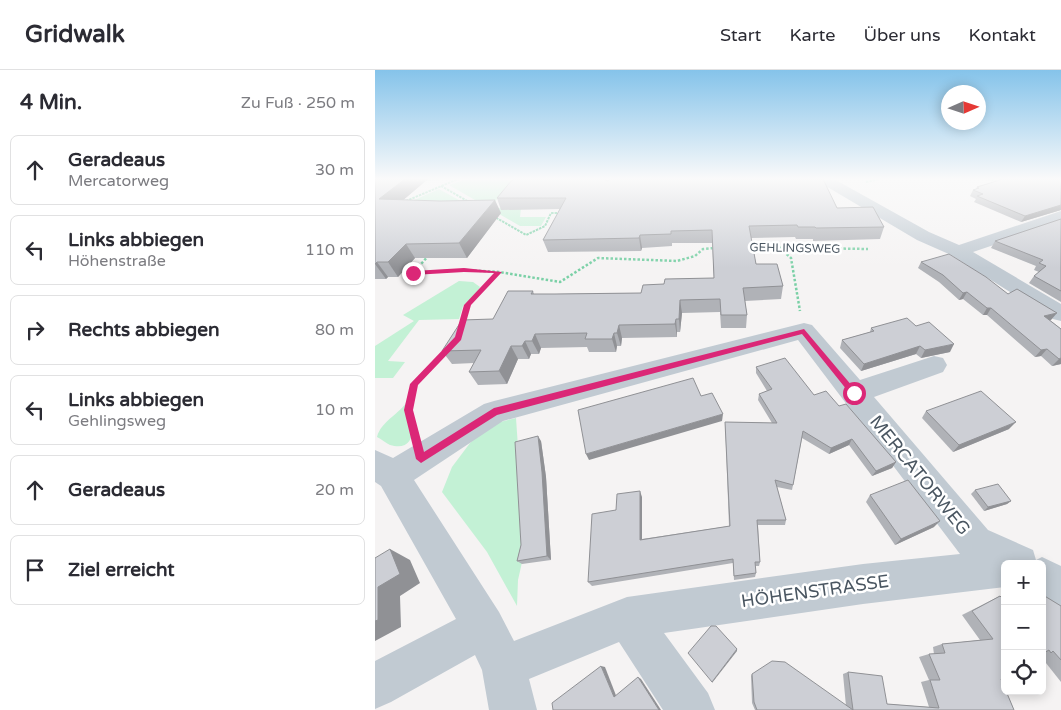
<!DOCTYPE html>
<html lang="de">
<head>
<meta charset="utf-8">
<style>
	body { margin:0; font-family:"Varela Round",sans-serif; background:#f7f7f7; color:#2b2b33 }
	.controls { position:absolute; right:15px; bottom:15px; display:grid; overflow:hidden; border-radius:8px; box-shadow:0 2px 12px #0003 }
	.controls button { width:45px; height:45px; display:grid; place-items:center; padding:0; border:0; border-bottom:1px solid #e1e1e2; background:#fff; color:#2b2b33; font:25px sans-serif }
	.compass { position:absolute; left:566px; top:15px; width:45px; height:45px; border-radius:50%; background:#fff; box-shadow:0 2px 12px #0003; rotate:87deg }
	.stop { position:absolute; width:15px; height:15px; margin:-11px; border:4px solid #db2777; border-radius:50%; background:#fff }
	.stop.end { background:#db2777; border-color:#fff; box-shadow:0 1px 5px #0008 }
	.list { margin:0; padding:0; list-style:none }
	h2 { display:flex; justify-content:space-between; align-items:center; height:65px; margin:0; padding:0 20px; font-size:21px }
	h2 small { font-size:16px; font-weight:400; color:#7c7c81 }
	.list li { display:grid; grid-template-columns:32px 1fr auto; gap:15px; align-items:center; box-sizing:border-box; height:70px; margin:0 10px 10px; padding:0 10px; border:1px solid #e1e1e2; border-radius:8px }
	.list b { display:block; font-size:19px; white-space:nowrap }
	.list p { margin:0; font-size:16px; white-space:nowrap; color:#7c7c81 }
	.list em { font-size:16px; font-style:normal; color:#7c7c81 }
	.icon { flex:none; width:28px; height:28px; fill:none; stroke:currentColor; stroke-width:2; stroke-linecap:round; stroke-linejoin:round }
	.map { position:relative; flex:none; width:686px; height:640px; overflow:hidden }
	header { display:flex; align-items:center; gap:30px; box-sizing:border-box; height:70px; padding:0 25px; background:#fff; border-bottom:1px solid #e1e1e2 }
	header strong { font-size:24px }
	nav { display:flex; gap:28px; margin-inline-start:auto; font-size:18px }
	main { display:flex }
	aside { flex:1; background:#fff }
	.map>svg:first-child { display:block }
</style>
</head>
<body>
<header>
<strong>Gridwalk</strong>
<nav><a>Start</a><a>Karte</a><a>Über uns</a><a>Kontakt</a></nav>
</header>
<main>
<aside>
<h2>4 Min.<small>Zu Fuß · 250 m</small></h2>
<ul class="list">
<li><svg class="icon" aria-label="ahead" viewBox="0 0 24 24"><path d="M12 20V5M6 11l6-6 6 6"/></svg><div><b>Geradeaus</b><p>Mercatorweg</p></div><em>30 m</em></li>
<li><svg class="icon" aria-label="left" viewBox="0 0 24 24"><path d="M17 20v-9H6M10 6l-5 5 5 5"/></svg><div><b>Links abbiegen</b><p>Höhenstraße</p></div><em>110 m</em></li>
<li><svg class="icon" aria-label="right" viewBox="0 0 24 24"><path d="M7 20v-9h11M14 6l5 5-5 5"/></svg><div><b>Rechts abbiegen</b></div><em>80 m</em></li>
<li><svg class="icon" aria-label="left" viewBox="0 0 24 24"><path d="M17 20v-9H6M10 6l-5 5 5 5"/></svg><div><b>Links abbiegen</b><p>Gehlingsweg</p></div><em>10 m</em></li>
<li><svg class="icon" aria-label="ahead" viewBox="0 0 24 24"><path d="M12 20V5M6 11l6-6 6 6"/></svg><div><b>Geradeaus</b></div><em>20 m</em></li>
<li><svg class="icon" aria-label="arrive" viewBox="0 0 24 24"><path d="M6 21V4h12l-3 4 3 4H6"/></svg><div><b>Ziel erreicht</b></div></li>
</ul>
</aside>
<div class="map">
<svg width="686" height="640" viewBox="0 0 686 640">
	<rect width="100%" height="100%" fill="#f5f3f3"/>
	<!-- green -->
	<g fill="#c3f1d5">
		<polygon points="92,109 132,109 136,111 115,138 146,138 145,147 171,147 166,156 145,156 74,115"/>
		<polygon points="64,119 100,139 17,140"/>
		<polygon points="84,211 98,212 105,217 101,224 88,236 84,249 44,250 13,291 30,292 18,308 0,308 0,276 39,251 28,245"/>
		<path d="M33,330C40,345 45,384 15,375C11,373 6,369 2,367C6,351 25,344 33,330Z"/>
		<polygon points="141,348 150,479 143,510 142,536 112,482 67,422 77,397 95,373 117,354"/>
	</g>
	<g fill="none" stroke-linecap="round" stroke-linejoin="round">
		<!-- path-far3 -->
		<g stroke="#7ad0a6" stroke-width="2" stroke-dasharray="2.5 1" stroke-linecap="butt">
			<polyline points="613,109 624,112"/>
			<polyline points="50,110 64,109"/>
			<polyline points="491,112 505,109"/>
			<polyline points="66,116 94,132"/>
			<polyline points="31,131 83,109"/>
			<polyline points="118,146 151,165 170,156 176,143 187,143"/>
		</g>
		<!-- path-far2 -->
		<g stroke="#7ad0a6" stroke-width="2.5" stroke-dasharray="2.5 2" stroke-linecap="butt">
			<polyline points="374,177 493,179"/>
			<polyline points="405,178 416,188 425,241"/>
			<polyline points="54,185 38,203 89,200 124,202 185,212 223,188 302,191 320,186 328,179 340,178"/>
			<polyline points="88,251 93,235 124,202"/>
		</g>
		<!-- path-far1 -->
		<g stroke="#7ad0a6" stroke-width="3" stroke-dasharray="4 2.5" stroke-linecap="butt">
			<polyline points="87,253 88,250"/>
			<path d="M37,351C30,317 49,303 71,281"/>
		</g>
		<!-- path -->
		<polyline stroke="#7ad0a6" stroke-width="4" stroke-dasharray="4.5 3" stroke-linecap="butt" points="37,350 39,361"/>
		<!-- minor -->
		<g fill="#c1cad2" fill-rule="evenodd">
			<polygon points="442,109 459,109 554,162 584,175 686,141 686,152 598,182 686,234 686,251 678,249 576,185 542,170 444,112"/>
			<path d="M429,253L437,255L485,310L559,286L568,288L572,295L568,302L499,327L613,460L658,480L661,490L667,487L686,496V538L667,529V494H630V517L488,534L289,563L333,623L340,640H288L244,572L154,609L162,640H114L107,600L100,585L16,632L0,639V591L81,549L6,416L0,412V380L18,388L109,334L119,331ZM423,270L585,484L488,494L252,527L139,571L124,542L39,410L128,351Z"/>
		</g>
	</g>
	<!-- wall -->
	<g fill="#b0b2b7">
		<polygon points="0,109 53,109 28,130 126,143 92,188 40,188 23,207 13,207 11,209 0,209"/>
		<polygon points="623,109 686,109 686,140 646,152 599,132 601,129 595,126 598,120 600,120 602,117 625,110"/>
		<polygon points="233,111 462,138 509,157 505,169 438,171 438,169 421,169 420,167 376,168 381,194 408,216 406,229 370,231 372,245 371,258 346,258 345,242 307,243 305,262 302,262 302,267 247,268 246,276 242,276 241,282 214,282 212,277 166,278 164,284 156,284 154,289 143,289 132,314 103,315 94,302 99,293 77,294 67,281 118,249 158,221 159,224 180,224 266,223 289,214 339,208 337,173 297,173 297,176 267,178 266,181 173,182 168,170 185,139 126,140 122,128"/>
		<polygon points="686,149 686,232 654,213 659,206 664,202 659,200 661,196 616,178 620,171"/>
		<polygon points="546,192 633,224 676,250 675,250 686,259 686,294 677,296 666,286 660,287 612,245 608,245 588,229 584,230 564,212 543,198"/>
		<polygon points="541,256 575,282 546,288 541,284 486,301 465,278 467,270 495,262 496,258"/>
		<polygon points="381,297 439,325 464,336 521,392 517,398 497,406 474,375 454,384 427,368 418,415 417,420 402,417 411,450 410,455 383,455 385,492 384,496 380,496 381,503 380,507 359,510 358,493 217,516 213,512 241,440 267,427 267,469 354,456 350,352 397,353 383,330 384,324 392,321 381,303"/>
		<polygon points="551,341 634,359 578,382 547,348"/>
		<polygon points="166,371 171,407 176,490 147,494 142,491 146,475"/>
		<polygon points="600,420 636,431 632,434 609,441 596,424"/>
		<polygon points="495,425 559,457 520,475 491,432"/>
		<polygon points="667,525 686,536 686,612 667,588"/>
		<polygon points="625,526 626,609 639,640 380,640 377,633 376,606 377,604 471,636 468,604 473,602 512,634 554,637 546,612 554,610 544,587 554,584 559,584 558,577 567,574 605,570 587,545"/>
	</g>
	<!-- shaded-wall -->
	<g fill="#909195">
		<polygon points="30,109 53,109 13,143 4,129"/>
		<polygon points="120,130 126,143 92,188 84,173"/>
		<polygon points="686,135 686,140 646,152 650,146"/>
		<polygon points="265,165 267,178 266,181 264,168"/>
		<polygon points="31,174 40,188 23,207 13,192"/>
		<polygon points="2,192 13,207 11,209 0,194"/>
		<polygon points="592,222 588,229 584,230 588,223"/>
		<polygon points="305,230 307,243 305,262 304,249"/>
		<polygon points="612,238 616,238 612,245 608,245"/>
		<polygon points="682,243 676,250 664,253 669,246"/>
		<polygon points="301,249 302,262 302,267 300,254"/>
		<polygon points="244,255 247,268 246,276 242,263"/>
		<polygon points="239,263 242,276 241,282 237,269"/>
		<polygon points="160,264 166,278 164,284 157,271"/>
		<polygon points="150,271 156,284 154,289 147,276"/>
		<polygon points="579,274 575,282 546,288 550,280"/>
		<polygon points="136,276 143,289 132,314 124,301"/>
		<polygon points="545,276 541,284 486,301 489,294"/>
		<polygon points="672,279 666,286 660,287 666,280"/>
		<polygon points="686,288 686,294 677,296 684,289"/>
		<polygon points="348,344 347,351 214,390 211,384"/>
		<polygon points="641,352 634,359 578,382 584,375"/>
		<polygon points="163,366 166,371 171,407 176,490 172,486"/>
		<polygon points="477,369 474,375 454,384 456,378"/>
		<polygon points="521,392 517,398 497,406 501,401"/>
		<polygon points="265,421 267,427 267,474 265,470"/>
		<polygon points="636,431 632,434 609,441 613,437"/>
		<polygon points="565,451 559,457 520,475 526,469"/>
		<polygon points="15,479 35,490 45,513 25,526 26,557 0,571 0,551 3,517"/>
		<polygon points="362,579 362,581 337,613 337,612"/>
		<polygon points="226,596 230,597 242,628 239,627"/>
		<polygon points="263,607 266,609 286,640 284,640"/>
	</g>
	<!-- building -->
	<g fill="#cdcfd5" stroke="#909195">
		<polygon points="0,109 30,109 4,129 65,131 120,130 84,173 31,174 13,192 2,192 0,194"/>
		<polygon points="140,109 229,109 233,111 234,109 448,109 462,138 498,137 509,157 441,158 440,157 423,157 422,155 374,156 381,194 402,194 408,216 368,218 372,245 346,245 345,229 305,230 304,249 301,249 300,254 244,255 242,263 239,263 237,269 210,269 212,263 160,264 157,271 150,271 147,276 136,276 124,301 94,302 106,280 67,281 87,250 118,249 133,221 158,221 156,224 180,224 266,223 268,215 289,214 290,209 339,208 337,160 296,161 296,164 265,165 264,168 168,170 191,128 122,128 137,110"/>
		<polygon points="628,109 686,109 686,135 650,146 602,126 608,124 598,120 604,118 602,117"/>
		<polygon points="686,149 686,221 659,206 671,196 664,193 668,190 620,171"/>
		<polygon points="574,184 611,207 633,224 642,219 682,243 669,246 686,259 686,288 684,289 672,279 666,280 616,238 612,238 592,222 588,223 568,205 546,192"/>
		<polygon points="532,248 541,256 554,252 579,274 550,280 545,276 489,294 467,270 499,261 496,258"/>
		<polygon points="410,288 439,325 451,321 464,336 471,334 521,392 501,401 477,369 456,378 428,361 418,415 400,410 411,450 382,450 385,492 380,492 381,503 359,506 358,489 213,512 217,444 241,440 242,424 265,421 265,470 355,456 350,352 402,353 384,324 397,319 381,297"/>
		<polygon points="318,308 326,326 337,323 348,344 211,384 203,340"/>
		<polygon points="606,321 641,352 584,375 551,341"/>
		<polygon points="163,366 167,402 172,486 142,491 146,475 140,372"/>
		<polygon points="533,410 565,451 526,469 495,425"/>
		<polygon points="623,414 636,431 613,437 600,420"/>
		<polygon points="15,479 25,504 3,517 3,550 0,551 0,488"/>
		<polygon points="667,525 668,525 686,536 686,590 678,581 676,583 674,580 667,584"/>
		<polygon points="625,526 628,529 630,529 630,607 626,609 630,618 630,621 631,621 639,640 478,640 473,602 507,606 512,634 564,638 555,610 565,610 554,584 570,583 567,574 618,569 597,541"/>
		<polygon points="336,556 341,556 362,579 337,612 313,583"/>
		<polygon points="397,591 410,592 478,640 382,640 379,632 377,604"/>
		<polygon points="226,596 239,627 263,607 284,640 178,640 177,633"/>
	</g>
	<!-- sky -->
	<linearGradient id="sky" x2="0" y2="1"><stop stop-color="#85c3ea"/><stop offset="0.55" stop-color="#fafafa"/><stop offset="1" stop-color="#fafafa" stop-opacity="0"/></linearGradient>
	<rect width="686" height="198" fill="url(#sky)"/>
	<!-- route -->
	<polygon fill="#db2777" points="89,198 127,202 96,235 86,270 43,315 38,340 49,382 119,338 429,259 483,323 479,326 476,325 427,264 122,345 46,393 41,389 29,340 35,314 80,267 89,235 119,203 89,202 38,205 36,203 38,201"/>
	<g text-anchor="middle" stroke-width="5" stroke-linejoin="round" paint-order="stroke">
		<!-- far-street labels -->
		<g font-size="12" fill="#4a5661" stroke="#fff">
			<text transform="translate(420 178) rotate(1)" y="4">GEHLINGSWEG</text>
		</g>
		<!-- near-street labels -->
		<g font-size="18" fill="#4a5661" stroke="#fff">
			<text transform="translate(545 405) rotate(51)" y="6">MERCATORWEG</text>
			<text transform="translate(440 521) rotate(-8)" y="6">HÖHENSTRASSE</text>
		</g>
	</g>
</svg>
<div class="controls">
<button>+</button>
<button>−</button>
<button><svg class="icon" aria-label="locate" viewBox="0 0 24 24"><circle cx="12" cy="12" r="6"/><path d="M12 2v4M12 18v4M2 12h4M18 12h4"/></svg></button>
</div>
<svg class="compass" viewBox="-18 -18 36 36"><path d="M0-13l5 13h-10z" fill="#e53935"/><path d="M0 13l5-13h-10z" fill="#7c7c81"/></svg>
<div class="stop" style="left:479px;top:323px"></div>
<div class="stop end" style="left:38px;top:203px"></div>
</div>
</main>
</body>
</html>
